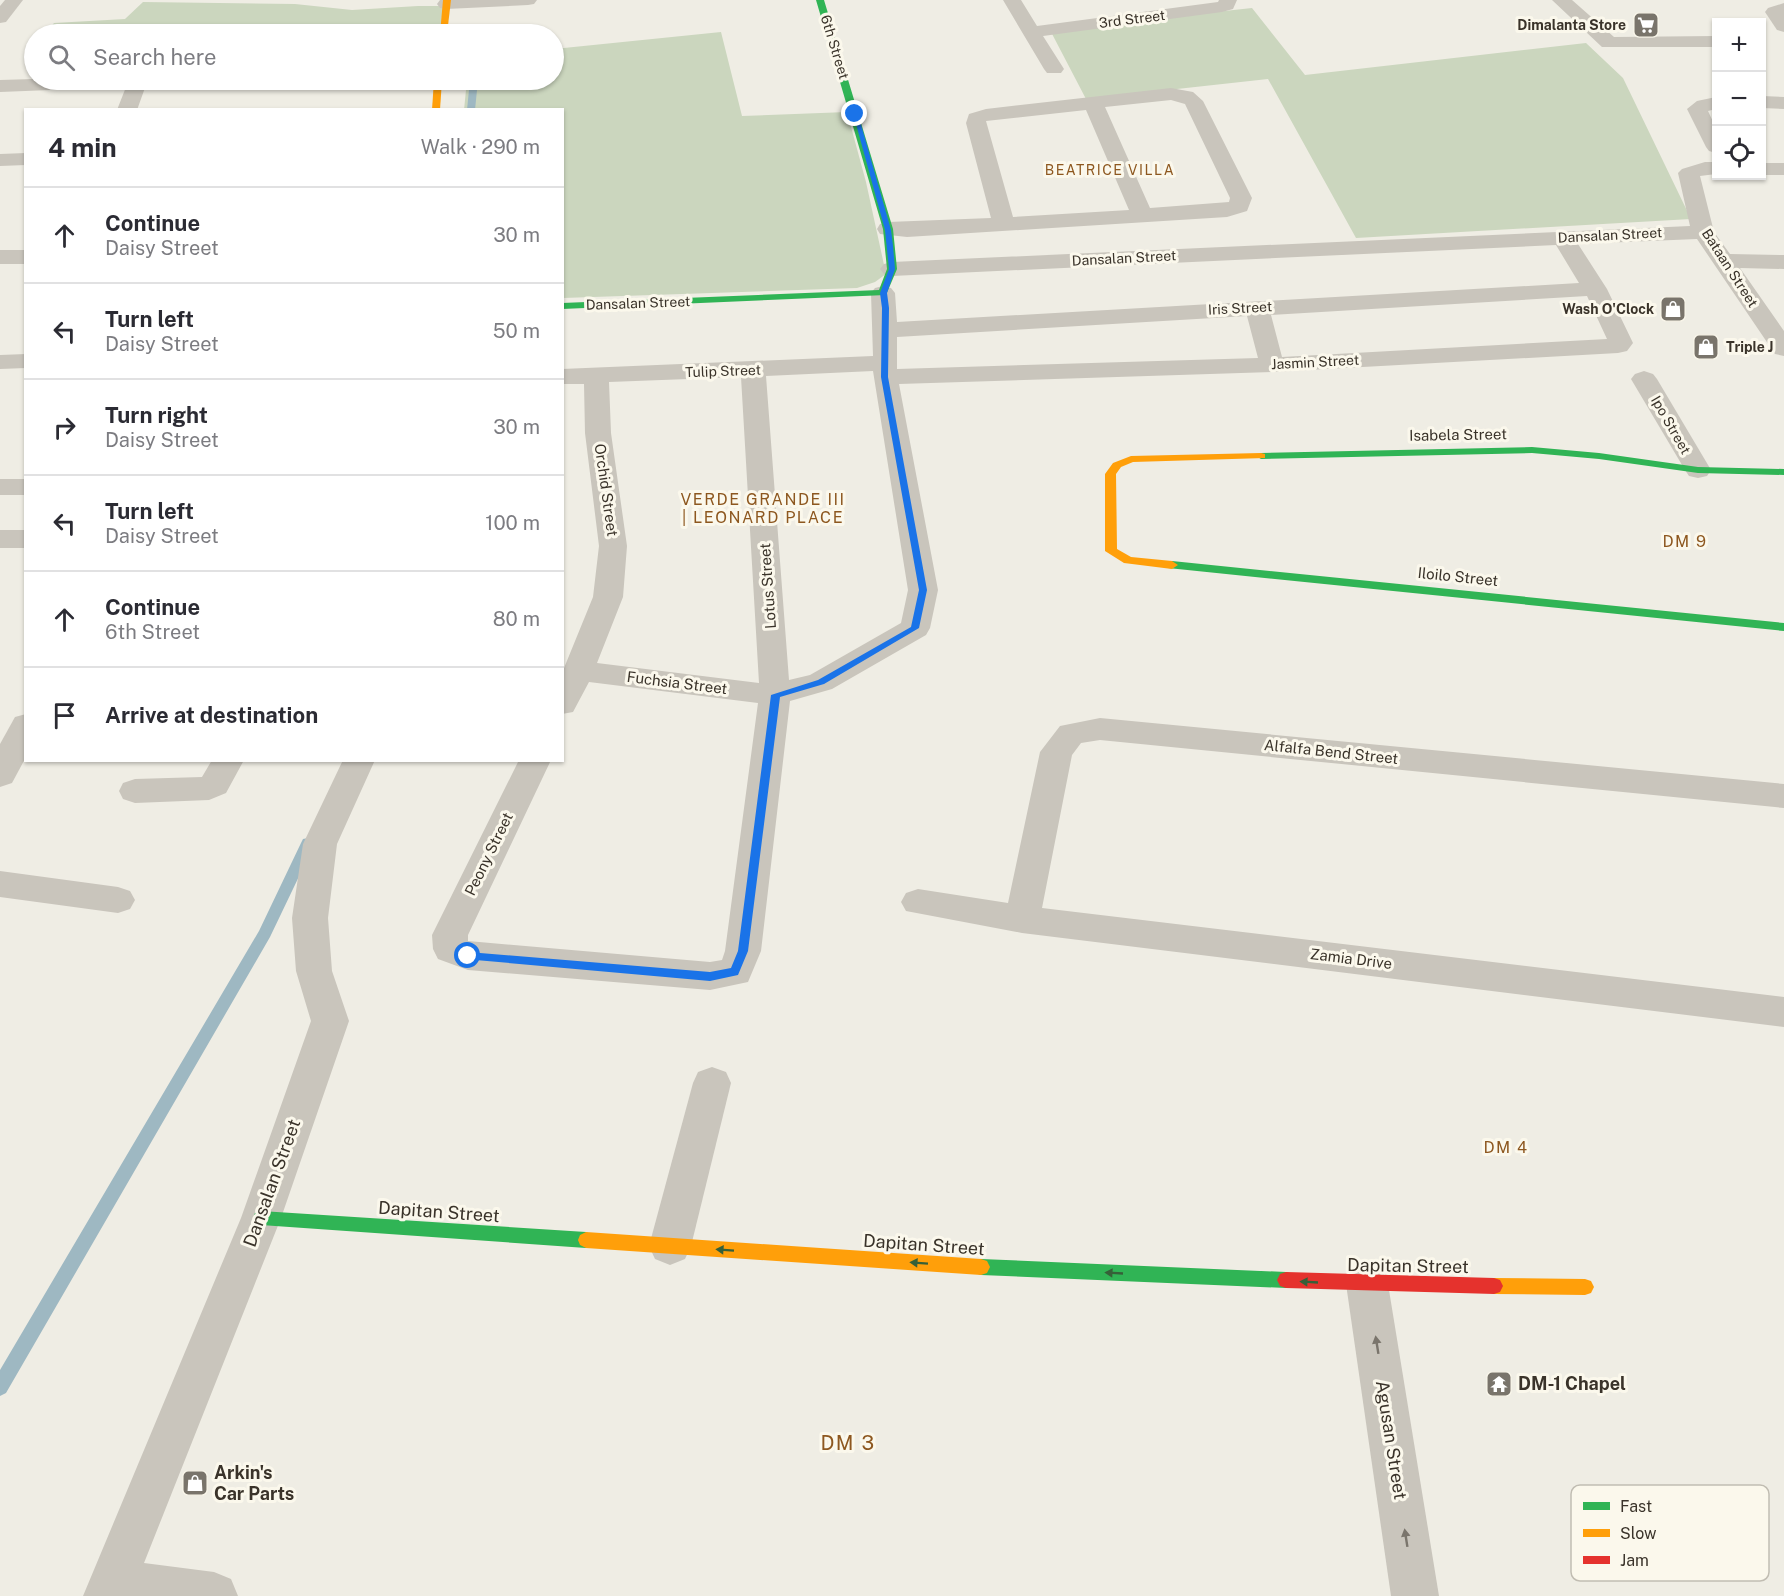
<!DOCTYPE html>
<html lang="en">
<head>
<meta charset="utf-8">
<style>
	body { margin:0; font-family:"Public Sans",sans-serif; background:#f7f7f7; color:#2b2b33 }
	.controls { position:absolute; right:18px; top:18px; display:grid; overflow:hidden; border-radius:0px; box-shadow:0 2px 4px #0004 }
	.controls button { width:54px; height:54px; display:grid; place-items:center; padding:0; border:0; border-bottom:2px solid #e1e1e2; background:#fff; color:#2b2b33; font:30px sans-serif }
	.stop { position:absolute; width:18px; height:18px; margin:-14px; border:4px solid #1a73e8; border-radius:50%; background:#fff }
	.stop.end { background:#1a73e8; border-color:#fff; box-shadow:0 2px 6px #0008 }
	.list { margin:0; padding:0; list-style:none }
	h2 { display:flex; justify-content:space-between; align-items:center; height:78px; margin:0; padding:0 24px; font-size:26px }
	h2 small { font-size:20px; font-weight:400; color:#7c7c81 }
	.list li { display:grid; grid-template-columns:39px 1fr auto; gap:18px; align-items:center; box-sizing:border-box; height:96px; padding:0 24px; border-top:2px solid #e1e1e2 }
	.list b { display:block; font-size:22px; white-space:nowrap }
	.list p { margin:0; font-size:20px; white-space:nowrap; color:#7c7c81 }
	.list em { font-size:20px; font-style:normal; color:#7c7c81 }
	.icon { flex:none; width:33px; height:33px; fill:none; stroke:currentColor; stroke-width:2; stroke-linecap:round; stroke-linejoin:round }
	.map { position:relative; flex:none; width:1784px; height:1596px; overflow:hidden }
	.search { position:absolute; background:#fff; box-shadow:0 2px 4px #0004; left:24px; top:24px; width:540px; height:66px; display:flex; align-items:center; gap:15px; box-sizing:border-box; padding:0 21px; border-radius:33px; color:#7c7c81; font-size:22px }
	.panel { position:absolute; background:#fff; box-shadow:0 2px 4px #0004; left:24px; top:108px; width:540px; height:654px; border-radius:0px }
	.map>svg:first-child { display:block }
</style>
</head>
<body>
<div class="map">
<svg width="1784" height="1596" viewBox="0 0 1784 1596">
	<rect width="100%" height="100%" fill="#efede4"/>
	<!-- green -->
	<g fill="#cbd6be">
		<polygon points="143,2 295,4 352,10 418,6 449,6 444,34 45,34 54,23 125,19"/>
		<polygon points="1252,8 1305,75 1586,43 1623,78 1691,219 1356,238 1268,79 1086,99 1050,30"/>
		<polygon points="721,32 742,116 847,112 866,182 886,274 875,282 857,288 563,298 562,110 464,110 467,80 554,80 554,49"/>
	</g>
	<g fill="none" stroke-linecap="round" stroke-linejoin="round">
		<!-- stream -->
		<g fill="#9eb8c2" fill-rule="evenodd">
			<polygon points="470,80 478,80 475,110 467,110"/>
			<polygon points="308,838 313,839 315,843 270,937 6,1393 0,1396 0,1370 259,931 301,843 303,839"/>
		</g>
		<!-- street -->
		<g fill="#c9c5bc" fill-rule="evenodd">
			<polygon points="5,0 23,0 6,22 0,23 0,6"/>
			<polygon points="440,0 537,0 534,4 528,5 446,9 440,8 437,4"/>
			<polygon points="1003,0 1021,0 1037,26 1218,2 1219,0 1237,0 1233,9 1222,12 1043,36 1064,69 1061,73 1047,73 1044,69"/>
			<polygon points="1552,0 1572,0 1614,37 1716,36 1716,47 1602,47"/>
			<polygon points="1784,3 1784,32 1777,30 1765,12 1768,8"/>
			<polygon points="34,79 34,80 154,80 151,84 146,85 137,110 117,110 126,87 0,92 0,80"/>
			<path d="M1171,88L1193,92L1203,101L1252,198L1247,211L1227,217L907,237L880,234L877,229L880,224L888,222L991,218L966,123L969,114L986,109ZM1171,100L1185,104L1230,198L1229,202L1150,208L1105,107ZM1086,110L1129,210L1013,217L986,121Z"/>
			<polygon points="1762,96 1784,97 1784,109 1762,108"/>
			<polygon points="1716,97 1716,109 1708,111 1716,128 1716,153 1709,151 1706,147 1687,109 1697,101"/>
			<polygon points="26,153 26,165 0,166 0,154"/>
			<path d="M1705,162H1716V174L1700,176L1714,232L1730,254L1784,255V269L1740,268L1784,331V356L1775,354L1697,239L1578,244L1607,289L1633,343L1627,351L1618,353L1272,372L899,384L938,590L930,628L926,635L832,689L790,701L761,951L748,982L710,990L468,970L438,959L433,949L432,935L519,760H551L468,935V941L710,962L722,960L725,951L758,703L589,682L573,712L562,714V673L593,597L599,546L585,433L584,384H562V369L873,356L871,293L875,288L883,286L891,288L895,293L897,322L1579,283L1556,245L892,276L884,274L880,269L884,264L892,262L1690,226L1678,173L1682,169ZM1587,296L1607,339L1282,357L1271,315ZM1247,316L1258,358L897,369V337ZM873,371L908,590L901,623L810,675L789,680L766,376ZM741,377L759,683L597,663L623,597L627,546L611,433L609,382Z"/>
			<rect x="1762" y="163" width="22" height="12"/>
			<rect x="0" y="250" width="26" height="14"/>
			<polygon points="26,354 26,368 0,369 0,355"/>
			<polygon points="1644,371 1653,374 1657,379 1711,470 1707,476 1698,478 1689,476 1685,470 1631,379 1635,374"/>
			<rect x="0" y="479" width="26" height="16"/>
			<rect x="0" y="530" width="26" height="18"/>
			<polygon points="26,714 26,757 12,783 0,787 0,744 15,717"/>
			<polygon points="1100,718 1784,784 1784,808 1100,740 1081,743 1072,755 1042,908 1784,997 1784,1027 1022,933 906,911 901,902 906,893 918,889 1008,903 1040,752 1060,726"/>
			<polygon points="212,760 244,760 226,793 209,800 135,803 123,799 119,791 123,783 135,779 202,777"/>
			<polygon points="343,760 375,760 337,844 328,918 332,971 349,1021 281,1218 144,1563 214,1572 231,1579 238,1596 83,1596 241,1218 311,1021 296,971 292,918 303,844"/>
			<polygon points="0,871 118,887 130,891 135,900 130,909 118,913 0,897"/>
			<polygon points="712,1067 726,1072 731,1083 691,1246 685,1259 670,1265 655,1259 649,1246 693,1083 698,1072"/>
			<polygon points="1367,1265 1382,1270 1388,1284 1439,1596 1391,1596 1346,1284 1352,1270"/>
		</g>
		<!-- fast -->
		<g fill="#30b455" fill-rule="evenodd">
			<polygon points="816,0 824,0 893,229 897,269 886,295 562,309 562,303 879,290 887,269 883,229"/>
			<polygon points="1532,447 1599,453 1698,467 1784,469 1784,475 1698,473 1599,459 1532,453 1261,459 1256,456 1261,453"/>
			<polygon points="1172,561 1784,623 1784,631 1168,568 1166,565 1168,562"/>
			<polygon points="261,1211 586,1232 592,1235 594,1240 592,1245 586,1248 261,1225 255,1223 253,1218 255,1213"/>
			<polygon points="981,1259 1286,1272 1292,1274 1295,1280 1292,1286 1286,1288 981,1275 975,1273 972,1267 975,1261"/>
		</g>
		<!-- slow -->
		<g fill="#ff9f0a" fill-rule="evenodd">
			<polygon points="443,0 451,0 447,34 440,34"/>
			<polygon points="434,80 442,80 440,110 432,110"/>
			<polygon points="1261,453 1265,454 1265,458 1133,462 1121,467 1116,474 1117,549 1131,557 1172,561 1178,565 1172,569 1124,563 1105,551 1105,474 1113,463 1131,456"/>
			<polygon points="586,1232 981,1259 987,1261 990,1267 987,1273 981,1275 586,1248 580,1245 578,1240 580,1235"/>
			<polygon points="1494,1278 1585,1279 1591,1281 1594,1287 1591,1293 1585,1295 1494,1294 1488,1292 1485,1286 1488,1280"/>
		</g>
		<!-- jam -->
		<polygon fill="#e5322d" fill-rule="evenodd" points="1286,1272 1494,1278 1500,1280 1503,1286 1500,1292 1494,1294 1286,1288 1280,1286 1277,1280 1280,1274"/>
	</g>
	<!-- one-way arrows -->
	<defs><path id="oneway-solid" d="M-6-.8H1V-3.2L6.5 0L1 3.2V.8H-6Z" transform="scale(1.5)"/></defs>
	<g fill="#366039">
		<use href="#oneway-solid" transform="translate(725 1250) rotate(-176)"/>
		<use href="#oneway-solid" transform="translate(919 1263) rotate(-176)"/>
		<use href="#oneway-solid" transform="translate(1114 1273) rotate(-177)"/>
		<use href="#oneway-solid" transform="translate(1309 1282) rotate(-177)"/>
	</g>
	<g fill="#7a756c">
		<use href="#oneway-solid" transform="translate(1377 1345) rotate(-99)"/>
		<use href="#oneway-solid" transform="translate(1406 1538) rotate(-99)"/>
	</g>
	<!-- route -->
	<polygon fill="#1a73e8" points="853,113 858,114 891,230 893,246 895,269 887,293 889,308 888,377 927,590 919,628 824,684 780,697 748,951 738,975 710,981 464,959 464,953 468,952 710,972 731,968 738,951 771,695 818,680 911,627 919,590 881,377 882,308 880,293 889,269 885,230"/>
	<!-- icons -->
	<defs>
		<g id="supermarket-square" transform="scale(1.35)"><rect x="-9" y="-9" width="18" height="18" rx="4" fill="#79746b" stroke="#fbf8ec"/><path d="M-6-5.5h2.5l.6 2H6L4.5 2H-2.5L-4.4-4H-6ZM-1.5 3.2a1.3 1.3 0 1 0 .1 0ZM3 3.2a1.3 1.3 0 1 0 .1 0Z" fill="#fff"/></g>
		<g id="shop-square" transform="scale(1.35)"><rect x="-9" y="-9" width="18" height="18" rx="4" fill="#79746b" stroke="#fbf8ec"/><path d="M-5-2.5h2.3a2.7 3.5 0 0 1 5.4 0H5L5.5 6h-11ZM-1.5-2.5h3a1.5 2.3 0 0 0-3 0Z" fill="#fff"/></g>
		<g id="temple-square" transform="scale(1.35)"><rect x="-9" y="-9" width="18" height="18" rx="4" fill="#79746b" stroke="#fbf8ec"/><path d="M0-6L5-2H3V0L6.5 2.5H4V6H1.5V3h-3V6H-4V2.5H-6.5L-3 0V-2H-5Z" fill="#fff"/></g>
	</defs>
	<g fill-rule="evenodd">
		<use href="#supermarket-square" x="1646" y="25"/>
		<use href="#shop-square" x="1673" y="309"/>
		<use href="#shop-square" x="1706" y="347"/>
		<use href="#temple-square" x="1499" y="1384"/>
		<use href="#shop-square" x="195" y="1483"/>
	</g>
	<g text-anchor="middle" stroke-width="6" stroke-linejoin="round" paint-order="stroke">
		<!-- far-street labels -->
		<g font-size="14" fill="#3a332a" stroke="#fbf8ec">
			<text transform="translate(1132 19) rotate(-7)" y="5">3rd Street</text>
			<text transform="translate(835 47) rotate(73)" y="5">6th Street</text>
			<text transform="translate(1610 235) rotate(-3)" y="5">Dansalan Street</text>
			<text transform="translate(1124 258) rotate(-3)" y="5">Dansalan Street</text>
			<text transform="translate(1730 268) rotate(57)" y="5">Bataan Street</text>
			<text transform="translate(638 303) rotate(-2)" y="5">Dansalan Street</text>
			<text transform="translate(1240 308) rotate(-3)" y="5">Iris Street</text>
			<text transform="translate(1315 362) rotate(-3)" y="5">Jasmin Street</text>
			<text transform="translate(723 371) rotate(-2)" y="5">Tulip Street</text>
			<text transform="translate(1671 425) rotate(60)" y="5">Ipo Street</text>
		</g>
		<!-- far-poi labels -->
		<g font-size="14" font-weight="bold" fill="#3a332a" stroke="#fbf8ec" text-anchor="end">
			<text x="1626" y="30">Dimalanta Store</text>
			<text x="1654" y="314">Wash O'Clock</text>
			<text x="1726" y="352" text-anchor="start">Triple J</text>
		</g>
		<!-- far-neighbourhood labels -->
		<g font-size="14" letter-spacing="1.5" fill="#8d571f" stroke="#fbf8ec">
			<text x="1110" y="175">BEATRICE VILLA</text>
		</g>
		<!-- street labels -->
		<g font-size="15" fill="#3a332a" stroke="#fbf8ec">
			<text transform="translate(1458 435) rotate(-1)" y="5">Isabela Street</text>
			<text transform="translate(606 490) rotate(82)" y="5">Orchid Street</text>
			<text transform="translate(1458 577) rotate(6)" y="5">Iloilo Street</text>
			<text transform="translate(768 586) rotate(-94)" y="5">Lotus Street</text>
			<text transform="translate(677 683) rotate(7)" y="5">Fuchsia Street</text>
			<text transform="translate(1331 752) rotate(6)" y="5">Alfalfa Bend Street</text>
			<text transform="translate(489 854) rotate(-64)" y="5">Peony Street</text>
			<text transform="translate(1351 959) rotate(7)" y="5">Zamia Drive</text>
		</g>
		<!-- neighbourhood labels -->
		<g font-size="16" letter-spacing="1.5" fill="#8d571f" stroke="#fbf8ec">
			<text x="763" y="505">VERDE GRANDE III<tspan x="763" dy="18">| LEONARD PLACE</tspan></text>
			<text x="1685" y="547">DM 9</text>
			<text x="1506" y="1153">DM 4</text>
		</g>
		<!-- near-street labels -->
		<g font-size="18" fill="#3a332a" stroke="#fbf8ec">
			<text transform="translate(272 1183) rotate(-70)" y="6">Dansalan Street</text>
			<text transform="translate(439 1212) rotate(4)" y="6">Dapitan Street</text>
			<text transform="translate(924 1245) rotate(4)" y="6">Dapitan Street</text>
			<text transform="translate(1408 1266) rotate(1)" y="6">Dapitan Street</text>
			<text transform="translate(1391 1440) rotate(81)" y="6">Agusan Street</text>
		</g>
		<!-- near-poi labels -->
		<g font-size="18" font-weight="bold" fill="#3a332a" stroke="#fbf8ec" text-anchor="start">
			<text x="1518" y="1390">DM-1 Chapel</text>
			<text x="214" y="1479">Arkin's<tspan x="214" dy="21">Car Parts</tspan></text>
		</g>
		<!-- near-neighbourhood labels -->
		<g font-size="20" letter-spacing="1.5" fill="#8d571f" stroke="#fbf8ec">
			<text x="848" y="1450">DM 3</text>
		</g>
	</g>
	<!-- legend -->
	<rect x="1571" y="1485" width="198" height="96" rx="9" fill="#fbf8ec" stroke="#c1bdb2" stroke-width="1.5"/>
	<rect x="1583" y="1502" width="27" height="8" fill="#30b455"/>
	<rect x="1583" y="1529" width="27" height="8" fill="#ff9f0a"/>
	<rect x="1583" y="1556" width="27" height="8" fill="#e5322d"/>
	<g font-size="16" fill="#3a332a">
		<text x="1620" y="1512">Fast</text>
		<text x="1620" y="1539">Slow</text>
		<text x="1620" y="1566">Jam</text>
	</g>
</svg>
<div class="controls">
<button>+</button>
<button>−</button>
<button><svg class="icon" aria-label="locate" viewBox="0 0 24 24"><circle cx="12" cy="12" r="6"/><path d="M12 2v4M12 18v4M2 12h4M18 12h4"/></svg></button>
</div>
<div class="stop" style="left:468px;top:956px"></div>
<div class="stop end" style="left:855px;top:114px"></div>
<div class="search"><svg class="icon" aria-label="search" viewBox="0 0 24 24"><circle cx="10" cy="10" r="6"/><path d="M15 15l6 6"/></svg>Search here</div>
<section class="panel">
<h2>4 min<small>Walk · 290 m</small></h2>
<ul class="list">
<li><svg class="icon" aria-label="ahead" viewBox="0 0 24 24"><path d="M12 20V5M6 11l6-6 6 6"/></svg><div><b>Continue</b><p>Daisy Street</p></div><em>30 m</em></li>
<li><svg class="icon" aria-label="left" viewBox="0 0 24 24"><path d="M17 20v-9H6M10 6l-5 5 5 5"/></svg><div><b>Turn left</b><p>Daisy Street</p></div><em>50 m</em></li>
<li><svg class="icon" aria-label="right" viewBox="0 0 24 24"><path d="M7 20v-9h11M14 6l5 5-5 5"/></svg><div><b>Turn right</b><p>Daisy Street</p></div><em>30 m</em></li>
<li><svg class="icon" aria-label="left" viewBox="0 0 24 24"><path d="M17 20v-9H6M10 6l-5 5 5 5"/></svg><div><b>Turn left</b><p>Daisy Street</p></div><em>100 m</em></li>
<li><svg class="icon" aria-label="ahead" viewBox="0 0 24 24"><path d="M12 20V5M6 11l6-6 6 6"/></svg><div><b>Continue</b><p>6th Street</p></div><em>80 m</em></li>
<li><svg class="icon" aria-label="arrive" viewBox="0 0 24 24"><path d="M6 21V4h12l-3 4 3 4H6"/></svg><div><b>Arrive at destination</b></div></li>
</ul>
</section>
</div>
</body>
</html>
